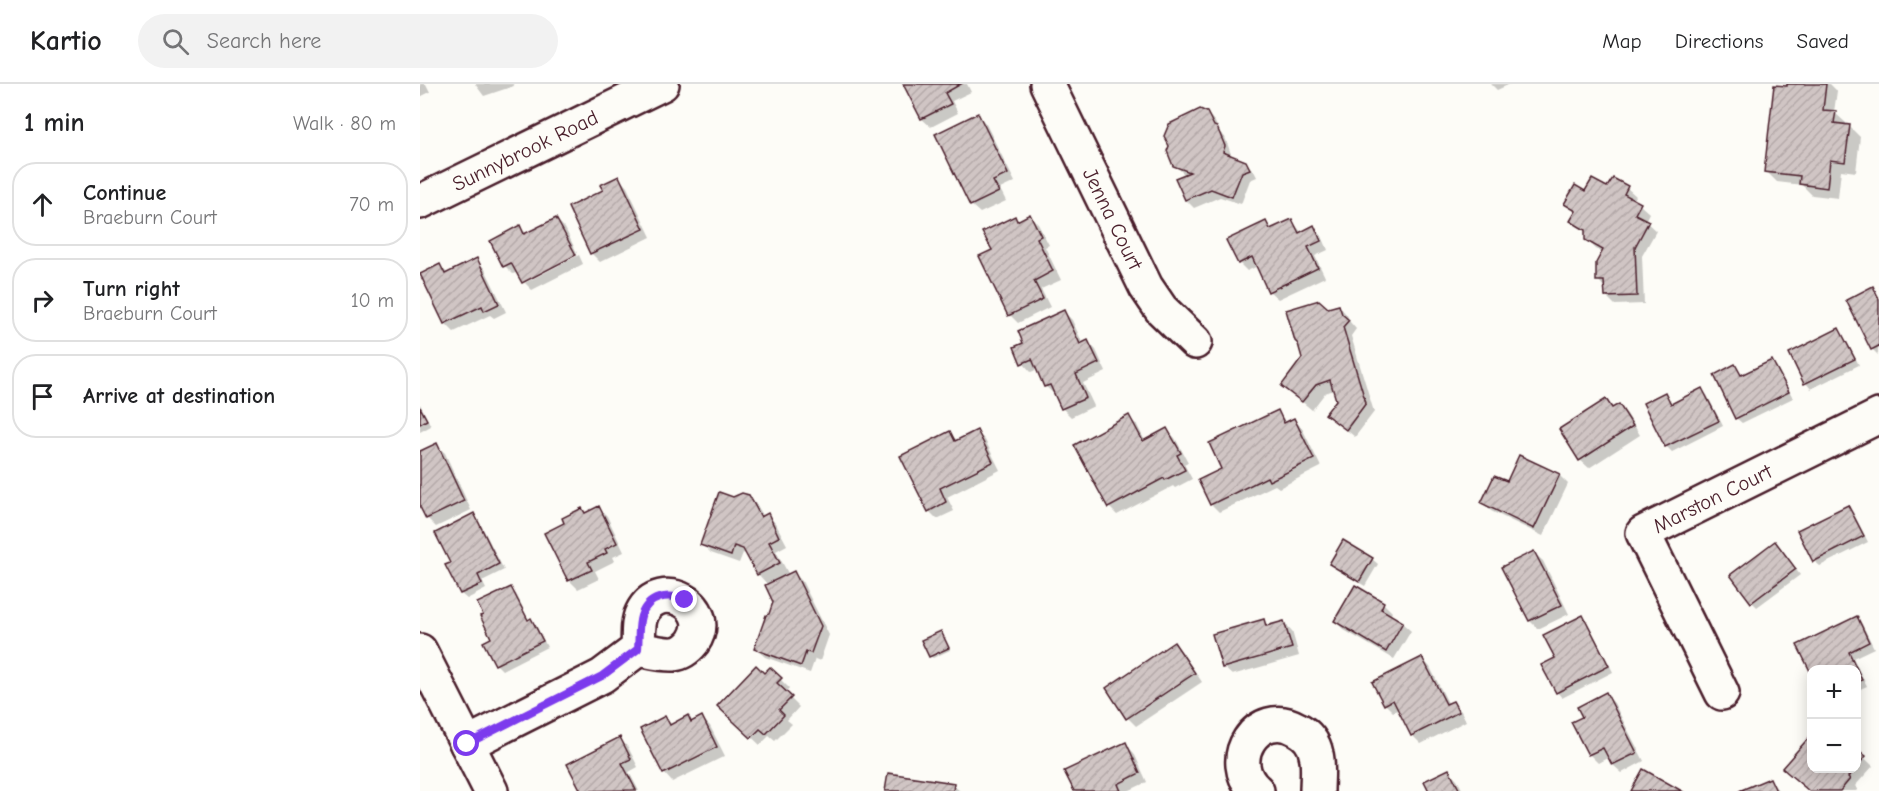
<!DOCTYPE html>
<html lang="en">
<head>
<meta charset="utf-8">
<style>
	body { margin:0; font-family:"Comic Neue",sans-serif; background:#f2f2f2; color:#202124 }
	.controls { position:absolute; right:18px; bottom:18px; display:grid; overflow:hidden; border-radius:12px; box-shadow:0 3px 15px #0003 }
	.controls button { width:54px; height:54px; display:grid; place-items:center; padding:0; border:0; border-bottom:2px solid #e0e0e0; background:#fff; color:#202124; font:30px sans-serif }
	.stop { position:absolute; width:18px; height:18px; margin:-14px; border:4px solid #7c3aed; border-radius:50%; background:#fff }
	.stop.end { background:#7c3aed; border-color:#fff; box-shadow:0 2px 6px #0008 }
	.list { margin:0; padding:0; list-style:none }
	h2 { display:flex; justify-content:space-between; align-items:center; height:78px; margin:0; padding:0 24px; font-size:26px }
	h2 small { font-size:20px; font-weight:400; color:#757577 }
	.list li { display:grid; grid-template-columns:39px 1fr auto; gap:18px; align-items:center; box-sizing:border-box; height:84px; margin:0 12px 12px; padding:0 12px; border:2px solid #e0e0e0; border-radius:24px }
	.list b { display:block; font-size:22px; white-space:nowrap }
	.list p { margin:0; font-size:20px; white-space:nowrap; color:#757577 }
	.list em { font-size:20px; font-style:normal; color:#757577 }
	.icon { flex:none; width:33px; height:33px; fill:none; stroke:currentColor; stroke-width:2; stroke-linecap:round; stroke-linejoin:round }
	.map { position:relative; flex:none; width:1459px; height:707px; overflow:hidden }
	header { display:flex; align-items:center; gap:36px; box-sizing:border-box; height:84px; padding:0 30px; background:#fff; border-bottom:2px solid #e0e0e0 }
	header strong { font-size:28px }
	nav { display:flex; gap:33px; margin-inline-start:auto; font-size:21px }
	.search { width:420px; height:54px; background:#f2f2f2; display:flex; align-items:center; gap:15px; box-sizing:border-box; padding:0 21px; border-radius:33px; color:#757577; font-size:22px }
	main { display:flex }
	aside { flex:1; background:#fff }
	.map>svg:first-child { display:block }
</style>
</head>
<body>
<header>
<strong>Kartio</strong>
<div class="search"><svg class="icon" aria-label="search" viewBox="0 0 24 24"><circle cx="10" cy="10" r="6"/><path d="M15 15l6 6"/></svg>Search here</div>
<nav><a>Map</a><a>Directions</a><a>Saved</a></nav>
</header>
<main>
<aside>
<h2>1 min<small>Walk · 80 m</small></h2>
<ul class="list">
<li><svg class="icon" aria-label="ahead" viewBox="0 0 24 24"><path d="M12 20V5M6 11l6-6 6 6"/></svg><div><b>Continue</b><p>Braeburn Court</p></div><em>70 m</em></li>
<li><svg class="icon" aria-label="right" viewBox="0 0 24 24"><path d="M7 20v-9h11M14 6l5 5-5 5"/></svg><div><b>Turn right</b><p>Braeburn Court</p></div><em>10 m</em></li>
<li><svg class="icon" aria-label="arrive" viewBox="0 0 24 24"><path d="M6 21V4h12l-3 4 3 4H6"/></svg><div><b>Arrive at destination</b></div></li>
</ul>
</aside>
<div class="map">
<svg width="1459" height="707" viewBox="0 0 1459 707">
	<defs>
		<pattern id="building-hatch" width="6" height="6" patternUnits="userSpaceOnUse" patternTransform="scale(1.5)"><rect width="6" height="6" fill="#d0c5c4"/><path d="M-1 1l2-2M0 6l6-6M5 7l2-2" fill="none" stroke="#b4a9a9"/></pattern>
	</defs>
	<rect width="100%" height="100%" fill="#fdfcf7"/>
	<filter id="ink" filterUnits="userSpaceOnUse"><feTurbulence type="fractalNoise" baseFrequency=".0167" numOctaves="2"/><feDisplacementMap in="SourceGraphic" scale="12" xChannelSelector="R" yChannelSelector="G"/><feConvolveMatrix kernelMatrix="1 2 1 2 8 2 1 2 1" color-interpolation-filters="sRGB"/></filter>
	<g filter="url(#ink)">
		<!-- shadow -->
		<g fill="#0003">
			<polygon points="0,0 6,0 10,8 0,13"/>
			<polygon points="55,0 93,0 94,2 64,12"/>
			<polygon points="485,0 547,0 551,8 532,17 538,29 511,43 502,35"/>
			<polygon points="1071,0 1090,0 1077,6"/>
			<polygon points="1369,0 1410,0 1417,7 1414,28 1426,39 1426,42 1429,42 1440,53 1436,88 1421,86 1418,114 1392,111 1382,101 1357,98 1346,87"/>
			<polygon points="787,29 795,38 800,49 805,53 812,73 825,78 834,87 837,93 830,96 821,120 800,113 774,124 766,116 765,91 755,81"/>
			<polygon points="558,31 566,40 595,98 580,105 586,117 560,129 551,121"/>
			<polygon points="199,94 207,103 231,153 180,178 171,169 185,107"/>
			<polygon points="1193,96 1207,104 1216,112 1213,117 1220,121 1229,129 1225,137 1236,147 1222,172 1224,220 1195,221 1187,213 1186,205 1178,196 1183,169 1176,165 1167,156 1167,149 1152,137 1156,129 1146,120 1166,109 1188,105"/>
			<polygon points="610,132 618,140 629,161 625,163 641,196 621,205 630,223 598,239 590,231 574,166 595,134 598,138"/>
			<polygon points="136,135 145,144 157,169 104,196 104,199 98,188 93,190 85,182 100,143 107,150"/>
			<polygon points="872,137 882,149 894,143 902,152 908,166 895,172 905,193 858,215 849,207 838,182 827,187 819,179 846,139 853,146"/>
			<polygon points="159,171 163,180 112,206 105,199"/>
			<polygon points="57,176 65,185 86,228 74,234 70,231 34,248 25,239 2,191 20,182 28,190"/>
			<polygon points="1452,204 1459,212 1458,271 1452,265"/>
			<polygon points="919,222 927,231 930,238 936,245 931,252 954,328 935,353 907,330 917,316 914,306 905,309 892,326 863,302 884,274 908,225"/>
			<polygon points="644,228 652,236 663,260 668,258 676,266 686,288 663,299 674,322 651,333 642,324 636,310 634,310 625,302 618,285 611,288 603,279 605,260"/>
			<polygon points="1419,246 1424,252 1439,281 1391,305 1386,299 1371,270"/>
			<polygon points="1352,277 1357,283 1373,314 1322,339 1316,334 1315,282 1323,292"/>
			<polygon points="1282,306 1287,311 1303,342 1252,368 1246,362 1245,310 1253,320"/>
			<polygon points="1186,317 1194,325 1199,322 1207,330 1220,351 1169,384 1160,376"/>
			<polygon points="0,320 11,342 0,348"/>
			<polygon points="858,328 867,339 874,336 882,344 901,383 859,404 855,401 799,428 791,420 803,385"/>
			<polygon points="708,333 717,341 725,357 747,346 755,354 768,378 764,380 772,395 755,404 753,402 697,431 689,423"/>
			<polygon points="557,348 565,356 580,386 527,413 534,427 517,435 509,427 529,349 538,357"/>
			<polygon points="16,361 25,369 51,426 16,443 7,434 0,419 0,369"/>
			<polygon points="1100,373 1140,392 1148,400 1123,452 1071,427 1063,419 1087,399"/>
			<polygon points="328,412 337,421 344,433 348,431 356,440 367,461 356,467 369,491 373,488 382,497 409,551 400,577 395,575 390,589 345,573 336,565 354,518 348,501 338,490 328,471 323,469 319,479 291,469 282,460 313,415"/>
			<polygon points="1428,423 1433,428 1448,458 1400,482 1394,477"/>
			<polygon points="179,424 187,432 204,468 193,473 195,477 175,487 179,495 158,505 149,496 146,440 162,426 166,430"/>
			<polygon points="53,431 59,437 84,486 62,497 66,505 47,515 41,510 27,482 32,480"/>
			<polygon points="1361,465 1380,491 1337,523 1332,518"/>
			<polygon points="1114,469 1123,477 1149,530 1118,545 1110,537"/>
			<polygon points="952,475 958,480 945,502 916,485 911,479"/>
			<polygon points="935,503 964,520 972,528 970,532 982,539 991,547 974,575 924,546 915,537"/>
			<polygon points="90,504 96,510 109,536 111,536 116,541 127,563 82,586 76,580 73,555"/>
			<polygon points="1163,533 1168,539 1193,588 1142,614 1137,608 1137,575"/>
			<polygon points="1436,534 1442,540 1454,564 1433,574 1447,602 1436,607 1436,586 1379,562"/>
			<polygon points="844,537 849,542 864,538 872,547 879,572 812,591 803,583"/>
			<polygon points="521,549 530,566 513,574 510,572"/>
			<polygon points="754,560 762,568 782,598 716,642 708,634"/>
			<polygon points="1002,575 1010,583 1029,621 1033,619 1041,627 1046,637 1001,660 992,651 979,625 973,628 965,620"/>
			<polygon points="350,585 369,604 365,609 379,623 367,636 372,640 355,657 349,652 340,661 299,622"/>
			<polygon points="1185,610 1194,619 1224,677 1202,689 1193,681 1189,673 1178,679 1169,670 1153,639 1164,634"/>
			<polygon points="245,633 252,641 267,633 272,638 282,634 290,642 305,672 252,698 244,689"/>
			<polygon points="199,655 208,663 218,683 209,688 219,707 163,707 149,680"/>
			<polygon points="705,660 714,669 727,698 708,707 655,707 646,688"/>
			<polygon points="1436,666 1453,682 1435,702 1438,705 1436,707 1390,707 1373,692 1392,684 1436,684"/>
			<polygon points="1028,686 1037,695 1043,707 1011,707 1006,698"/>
			<polygon points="470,690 533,701 540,707 467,707"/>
			<polygon points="1349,695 1359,707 1323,707"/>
		</g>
		<!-- building -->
		<g fill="url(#building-hatch)" stroke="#4a1f2b" stroke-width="1.5">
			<polygon points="483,0 541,0 525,9 531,20 501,35"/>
			<polygon points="1367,0 1406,0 1403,26 1416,27 1414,39 1430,41 1425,78 1410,76 1407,104 1379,100 1380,92 1344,88 1354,1 1367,2"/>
			<polygon points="780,25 787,28 794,42 797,43 805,62 803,68 826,77 830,85 822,88 812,113 791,105 765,116 755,94 770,88 753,82 747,67 749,62 744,52 749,40"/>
			<polygon points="558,29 588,90 573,97 579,108 550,122 515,50"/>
			<polygon points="199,92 224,145 170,170 148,123 183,106 180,101"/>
			<polygon points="1193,94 1208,102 1204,110 1221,119 1215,130 1229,137 1215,163 1217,212 1185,213 1184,197 1176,197 1176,179 1183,166 1165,156 1165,146 1150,137 1156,127 1144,120 1155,101 1165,107 1172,95 1187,103"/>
			<polygon points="610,130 621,152 617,154 633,187 614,197 623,215 588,232 559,172 572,166 562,148 595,132 597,137"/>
			<polygon points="136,134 156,171 102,199 91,179 83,183 70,157 100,141 104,150"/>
			<polygon points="872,135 879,149 894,141 901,157 888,163 898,184 848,208 832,173 818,180 806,156 846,137 850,145"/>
			<polygon points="57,174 79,220 64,227 62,222 24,240 0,190 20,180 25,190"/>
			<polygon points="1453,202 1459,215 1459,262 1451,266 1426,216"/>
			<polygon points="899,216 908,224 919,221 922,230 929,236 923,243 946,319 926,346 905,330 916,316 910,296 896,301 882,318 861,302 882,274 878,260 875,257 866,226"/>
			<polygon points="644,226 660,260 668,256 679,279 656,290 666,314 641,325 630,301 624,303 612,275 601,280 594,263 603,259 598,247"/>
			<polygon points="1419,244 1435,275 1384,300 1369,269"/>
			<polygon points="1352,276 1369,308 1315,335 1294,291 1315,280 1321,291"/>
			<polygon points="1282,304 1299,337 1245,363 1223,319 1245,308 1251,320"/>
			<polygon points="1186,315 1192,324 1199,320 1213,342 1159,377 1139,345"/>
			<polygon points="0,323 7,336 0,340"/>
			<polygon points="858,326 864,339 874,334 894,375 849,397 847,393 790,421 778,396 801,385 789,359"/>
			<polygon points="709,331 723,357 747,344 761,369 757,371 765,386 745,396 744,394 688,424 654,361"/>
			<polygon points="557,346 573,378 520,404 526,418 508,428 480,372 530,347 535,357"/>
			<polygon points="17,359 44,417 6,435 0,423 0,367"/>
			<polygon points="1099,371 1140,390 1114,445 1061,419 1074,392 1087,397"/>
			<polygon points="299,408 313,413 322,409 329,411 341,433 348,429 359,453 349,458 360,479 337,491 323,465 314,462 311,472 280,461"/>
			<polygon points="1428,421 1444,452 1393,478 1377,446"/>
			<polygon points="179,422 197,459 185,465 187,469 168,478 172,486 148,497 124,449 144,439 142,434 162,424 165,429"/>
			<polygon points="54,429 79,480 58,491 62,500 40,510 25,481 30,479 15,449"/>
			<polygon points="923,456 953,474 939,498 909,480"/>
			<polygon points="1355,457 1376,485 1331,519 1310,491"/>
			<polygon points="1114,467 1142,521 1109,537 1081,483"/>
			<polygon points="374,487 401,542 391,569 386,568 381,582 334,565 346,531 349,530 353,518 345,501"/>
			<polygon points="935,501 964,518 961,525 983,538 966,568 914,537"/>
			<polygon points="91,503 108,536 111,534 123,557 75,581 63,558 71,554 60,532 63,531 57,519"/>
			<polygon points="1163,531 1189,582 1136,609 1121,581 1135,574 1123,551"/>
			<polygon points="1437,532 1449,558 1429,568 1442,596 1436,599 1436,586 1392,586 1392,591 1377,561"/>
			<polygon points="844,535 846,542 864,537 872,564 802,584 792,550"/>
			<polygon points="521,547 529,564 509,573 501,556"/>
			<polygon points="754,558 775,589 706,635 686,604"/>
			<polygon points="1002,573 1026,620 1033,617 1039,628 991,652 973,616 964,621 952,598"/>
			<polygon points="336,581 344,589 350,583 362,594 357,599 372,613 359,626 364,631 346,650 340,645 331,654 297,622"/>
			<polygon points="1186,608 1217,669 1192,681 1183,664 1168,671 1151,638 1162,633 1157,623"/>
			<polygon points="268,631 271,638 282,632 297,663 243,690 220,645 245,632 250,641"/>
			<polygon points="1392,650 1392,684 1435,684 1428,693 1430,695 1420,707 1389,707 1362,684"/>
			<polygon points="200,653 211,675 202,679 216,706 161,707 147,680"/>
			<polygon points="706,658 720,689 698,700 701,707 654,707 644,687"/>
			<polygon points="1436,664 1446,672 1436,683"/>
			<polygon points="1029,685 1040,707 1009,707 1004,697"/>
			<polygon points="1223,685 1262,707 1211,707"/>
			<polygon points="468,689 534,699 533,707 465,707"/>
			<polygon points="1350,694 1356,707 1319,707"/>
		</g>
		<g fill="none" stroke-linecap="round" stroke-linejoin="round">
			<!-- minor casing -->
			<g stroke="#4a1f2b" stroke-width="38">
				<g id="minor">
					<path id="s1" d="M627,0L726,203L741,225L775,258"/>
					<path id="s2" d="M0,118L242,0"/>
					<polyline points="0,567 71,707"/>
					<path id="s3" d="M1302,609L1223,449L1459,332"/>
					<path d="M47,660L182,592L218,565C229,567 243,571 254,570C262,569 269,563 273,558C297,523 240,492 222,529C217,539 219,554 218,565"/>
					<path d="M837,707C802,677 838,622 877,645C887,650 894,659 896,670C899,681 897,695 897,707"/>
				</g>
			</g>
			<!-- minor -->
			<use href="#minor" stroke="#fdfcf7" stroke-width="33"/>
		</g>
	</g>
	<g fill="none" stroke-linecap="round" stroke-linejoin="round" filter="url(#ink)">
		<!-- route -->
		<path stroke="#7c3aed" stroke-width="8" d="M47,660L182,592L218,565C219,554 218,542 221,532C228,512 248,509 265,516"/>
	</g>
	<g text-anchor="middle" stroke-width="6" stroke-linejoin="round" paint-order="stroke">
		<!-- street labels -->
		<g font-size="21" fill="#4a1f2b" stroke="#fdfcf7">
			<text dy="7" stroke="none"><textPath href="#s2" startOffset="117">Sunnybrook Road</textPath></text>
			<text dy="7" stroke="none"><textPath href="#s1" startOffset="150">Jenna Court</textPath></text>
			<text dy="7" stroke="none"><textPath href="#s3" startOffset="256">Marston Court</textPath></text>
		</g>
	</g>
</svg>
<div class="controls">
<button>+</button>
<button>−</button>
</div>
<div class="stop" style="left:47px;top:660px"></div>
<div class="stop end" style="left:265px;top:516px"></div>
</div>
</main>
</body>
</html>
